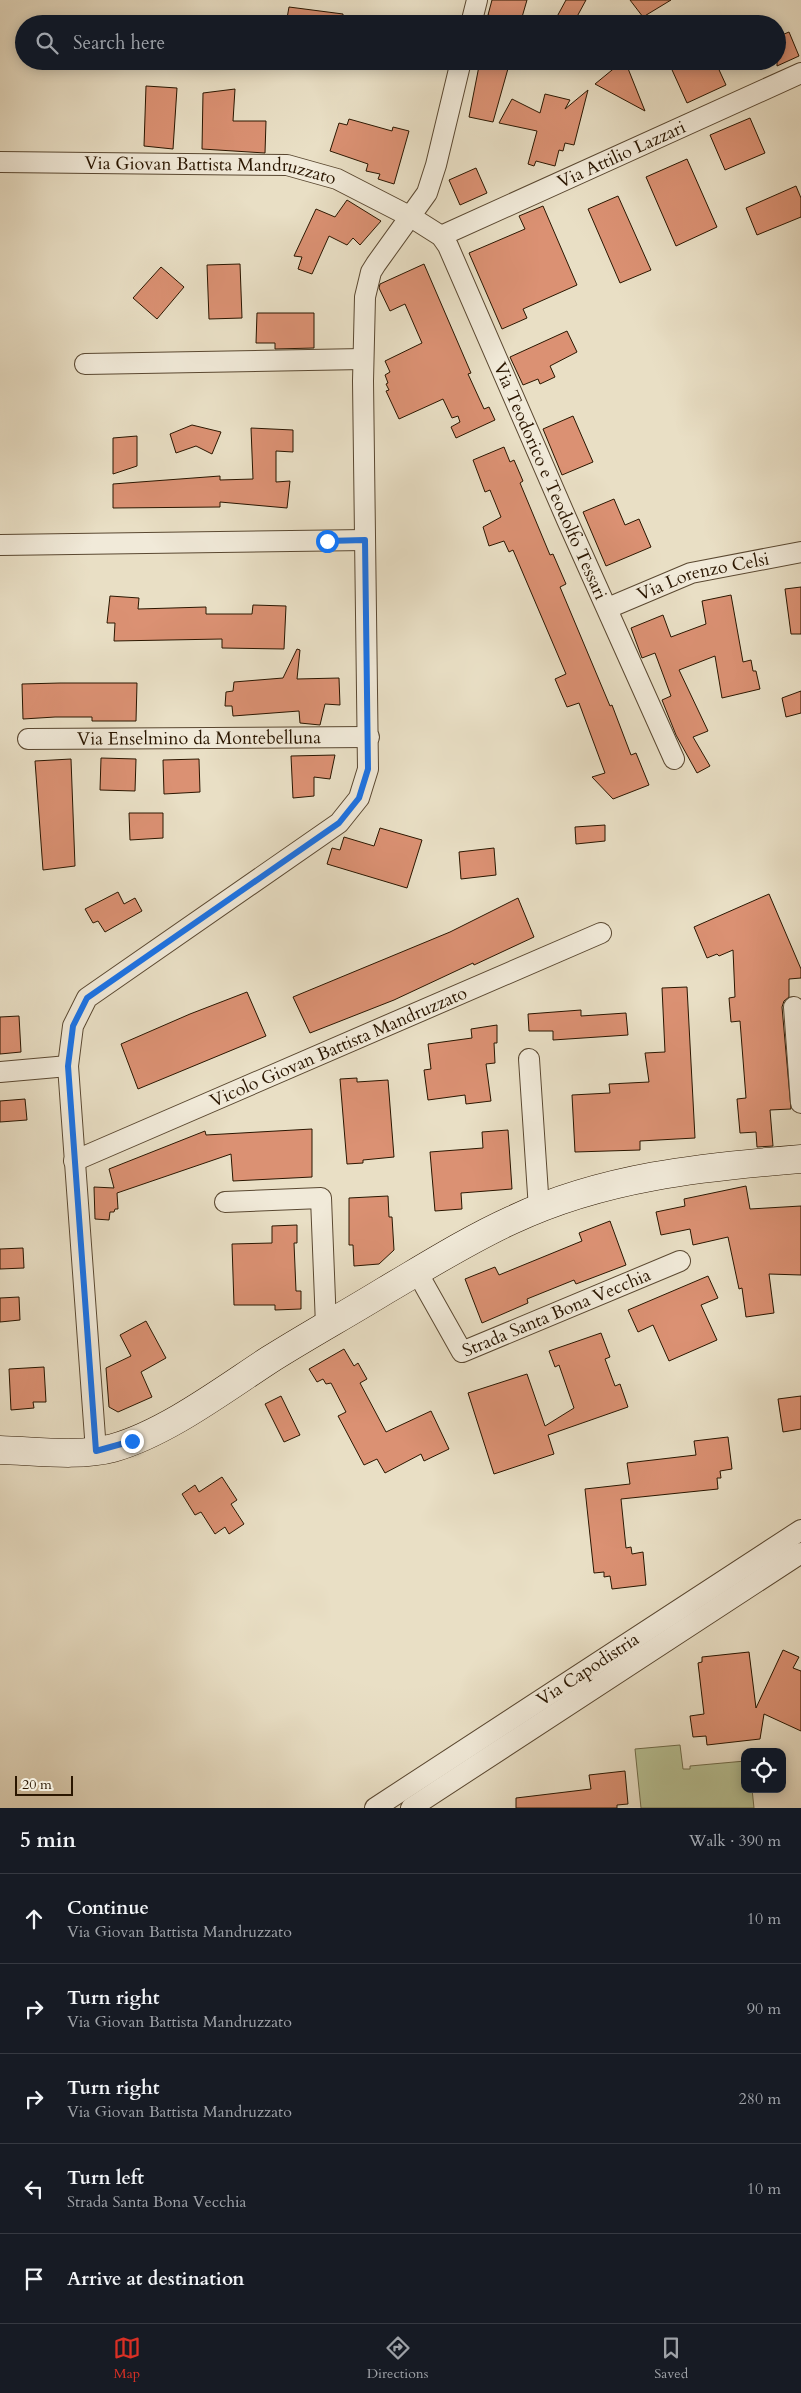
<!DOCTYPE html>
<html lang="en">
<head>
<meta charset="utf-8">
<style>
	body { margin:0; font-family:Cardo,serif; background:#242831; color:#f1f3f6 }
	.controls { position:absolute; right:15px; bottom:15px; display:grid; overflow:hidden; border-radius:10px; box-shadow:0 2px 12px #0003 }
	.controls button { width:45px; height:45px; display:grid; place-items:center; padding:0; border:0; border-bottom:1px solid #363941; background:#171b24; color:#f1f3f6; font:25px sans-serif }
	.scale { position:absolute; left:15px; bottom:12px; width:58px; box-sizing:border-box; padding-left:5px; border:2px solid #2a1600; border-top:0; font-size:14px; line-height:18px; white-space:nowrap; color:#2a1600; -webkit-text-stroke:4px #f1ead9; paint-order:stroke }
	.stop { position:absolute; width:15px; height:15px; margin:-11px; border:4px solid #1a73e8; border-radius:50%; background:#fff }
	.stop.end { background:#1a73e8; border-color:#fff; box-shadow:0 1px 5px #0008 }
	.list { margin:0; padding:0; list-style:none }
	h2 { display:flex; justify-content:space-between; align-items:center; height:65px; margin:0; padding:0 20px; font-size:21px }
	h2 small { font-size:16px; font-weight:400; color:#9ea1a6 }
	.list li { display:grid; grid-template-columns:32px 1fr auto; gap:15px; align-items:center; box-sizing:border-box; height:90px; padding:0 20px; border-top:1px solid #363941 }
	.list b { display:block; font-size:19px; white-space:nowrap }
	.list p { margin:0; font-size:16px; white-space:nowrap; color:#9ea1a6 }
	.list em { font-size:16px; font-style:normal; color:#9ea1a6 }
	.icon { flex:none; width:28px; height:28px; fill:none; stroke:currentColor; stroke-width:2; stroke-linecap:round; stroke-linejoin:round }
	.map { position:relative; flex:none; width:801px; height:1808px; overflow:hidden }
	.search { position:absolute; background:#171b24; box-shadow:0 2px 12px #0003; left:15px; right:15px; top:15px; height:55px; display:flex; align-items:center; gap:12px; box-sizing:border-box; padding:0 18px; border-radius:28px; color:#9ea1a6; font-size:19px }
	.sheet { height:515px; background:#171b24 }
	nav { display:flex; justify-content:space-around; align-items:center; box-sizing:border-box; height:70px; border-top:1px solid #363941; background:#171b24; font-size:14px; color:#9ea1a6 }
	nav a { display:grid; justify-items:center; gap:2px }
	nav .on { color:#d93025 }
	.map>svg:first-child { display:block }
</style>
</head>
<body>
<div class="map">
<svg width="801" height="1808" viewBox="0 0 801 1808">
	<rect width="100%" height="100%" fill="#e9dfc5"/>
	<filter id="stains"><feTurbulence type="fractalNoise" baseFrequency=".004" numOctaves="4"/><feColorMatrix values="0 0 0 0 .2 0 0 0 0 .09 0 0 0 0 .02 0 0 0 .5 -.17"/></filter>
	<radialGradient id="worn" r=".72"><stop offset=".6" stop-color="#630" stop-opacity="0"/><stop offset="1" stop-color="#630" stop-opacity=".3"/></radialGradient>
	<!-- green -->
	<polygon fill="#b7c194" stroke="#706c4a" points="680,1745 683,1769 690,1769 690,1766 745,1761 745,1789 752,1789 754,1808 641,1808 635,1749"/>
	<!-- building -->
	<g fill="#db9173" stroke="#2a1600">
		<polygon points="492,0 527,0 520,24 488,15"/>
		<polygon points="566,0 586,0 573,24 553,24"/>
		<polygon points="630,0 671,0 643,17"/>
		<polygon points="289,7 343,14 343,24 286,24"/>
		<polygon points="789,32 799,56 777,66 777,37"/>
		<polygon points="480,61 509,65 493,122 469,117"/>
		<polygon points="623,61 625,61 645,111 595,84"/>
		<polygon points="668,61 715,61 726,85 687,103"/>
		<polygon points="146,86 177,88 173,149 144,146"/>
		<polygon points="235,89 233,121 266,121 265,153 202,149 203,93"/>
		<polygon points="588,90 574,145 565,143 563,151 559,150 555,166 536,161 534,166 528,164 537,131 499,123 512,99 540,113 545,94 570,100 565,109"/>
		<polygon points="750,118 765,153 725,170 710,135"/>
		<polygon points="349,119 392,131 393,127 409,131 394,184 378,179 380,174 366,171 368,164 330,151 339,123 347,125"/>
		<polygon points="687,159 717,227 676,246 646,177"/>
		<polygon points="476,168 487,193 460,205 449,180"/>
		<polygon points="796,186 801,198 801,217 757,235 746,208"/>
		<polygon points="618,196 651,270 620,283 588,209"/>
		<polygon points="347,200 381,221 360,245 353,238 347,245 329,236 312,274 298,269 302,257 294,256 316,209 335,217"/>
		<polygon points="543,206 577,285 523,309 527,318 502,329 469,253 525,229 519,216"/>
		<polygon points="240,264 242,318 209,319 207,265"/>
		<polygon points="424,264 471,373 468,374 484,409 489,407 495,420 456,438 451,427 460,422 458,416 452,418 443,399 399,419 386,391 389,390 386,384 388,383 385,375 390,372 385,361 422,343 405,304 390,311 379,288 380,284"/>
		<polygon points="161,267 184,287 157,319 133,298"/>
		<polygon points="257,313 314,313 314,348 275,349 275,343 256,343"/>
		<polygon points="567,331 577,352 550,366 555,377 540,384 538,379 523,385 510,357"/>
		<polygon points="573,416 593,462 562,475 543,429"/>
		<polygon points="192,425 221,432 212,454 196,446 176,453 170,434"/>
		<polygon points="251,428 293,430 293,452 276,451 276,482 290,481 287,508 220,502 220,507 113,508 113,484 220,476 220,480 253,479"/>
		<polygon points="137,436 137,466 113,474 113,438"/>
		<polygon points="504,447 510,462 514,460 523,481 520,483 550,555 553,554 566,584 560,587 610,706 612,705 631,755 636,753 649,785 613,799 592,777 605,773 579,703 567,707 555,679 566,674 513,550 509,552 504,541 489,546 483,527 501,517 490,490 485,492 473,460"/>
		<polygon points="614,499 625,525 639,519 651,547 606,566 583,512"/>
		<polygon points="801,587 801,634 791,634 785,589"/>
		<polygon points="731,595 743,662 751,660 753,671 756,671 760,689 722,698 715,656 679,670 708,731 693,737 710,766 697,773 676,735 662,700 671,696 655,653 642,658 631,628 663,615 671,637 706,624 702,601"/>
		<polygon points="110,596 139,598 138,609 206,607 206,614 252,614 253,605 286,606 284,649 222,648 222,639 114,641 115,623 107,623"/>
		<polygon points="297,649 300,650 297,679 339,678 340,705 325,704 320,725 300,723 299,711 233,716 232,706 225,706 226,692 233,691 234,682 283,678"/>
		<polygon points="60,683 137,683 136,721 92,721 92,717 55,717 23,719 22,684"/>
		<polygon points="801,691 801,713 786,717 782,698"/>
		<polygon points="335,755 330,779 314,777 314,796 293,798 291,756"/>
		<polygon points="101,758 136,759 135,791 100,790"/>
		<polygon points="71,759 75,866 43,870 35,761"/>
		<polygon points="199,759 200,792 164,794 163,760"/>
		<polygon points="129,813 163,813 163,838 130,840"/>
		<polygon points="605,825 605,841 576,844 575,827"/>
		<polygon points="380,828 422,840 407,888 327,864 332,848 340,850 344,837 374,846"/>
		<polygon points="494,848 496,875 461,879 459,852"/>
		<polygon points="118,892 124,904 135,898 142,911 105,932 98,921 93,923 85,909"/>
		<polygon points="769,894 801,969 801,978 789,979 789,997 784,1001 782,1007 791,1109 770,1110 773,1146 757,1147 756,1132 740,1133 737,1099 746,1098 740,1021 731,1022 729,998 735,997 733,950 719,956 717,954 707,958 694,927"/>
		<polygon points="518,898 534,937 474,965 473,963 394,1000 310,1033 293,997 450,932"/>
		<polygon points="687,987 695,1138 640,1141 640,1150 575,1152 572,1095 610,1093 609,1084 649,1082 645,1053 665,1052 662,988"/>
		<polygon points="247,992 266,1036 138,1089 121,1044 190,1014"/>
		<polygon points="581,1010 581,1016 626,1013 628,1035 553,1040 553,1031 529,1031 528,1014"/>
		<polygon points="19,1016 21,1052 0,1054 0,1017"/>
		<polygon points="497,1025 497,1043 494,1043 495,1063 486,1064 491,1101 466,1104 465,1095 428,1100 424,1070 431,1069 428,1044 472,1038 471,1029"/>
		<polygon points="357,1078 357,1082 388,1080 394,1157 363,1160 363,1163 347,1164 340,1079"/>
		<polygon points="25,1099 27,1120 0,1122 0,1101"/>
		<polygon points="312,1129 312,1177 233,1181 231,1154 117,1193 118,1209 115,1209 114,1212 110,1212 109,1220 95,1219 94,1187 114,1188 109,1169 205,1131 206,1135"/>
		<polygon points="508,1130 512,1189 461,1193 462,1209 435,1211 430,1152 483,1148 482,1132"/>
		<polygon points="746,1186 750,1209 801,1206 801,1275 769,1274 774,1313 746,1317 742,1288 739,1289 728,1237 693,1245 690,1229 661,1235 656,1212 685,1206 684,1199"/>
		<polygon points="388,1196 389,1217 392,1217 394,1250 379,1264 354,1266 353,1245 349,1245 349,1198"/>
		<polygon points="610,1221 626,1265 576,1284 574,1280 527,1299 528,1303 482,1323 465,1279 495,1267 499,1275 582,1241 579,1233"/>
		<polygon points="297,1225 297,1243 294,1243 296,1291 301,1291 301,1309 275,1310 275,1305 234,1305 232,1244 272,1243 272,1226"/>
		<polygon points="23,1248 24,1268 0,1269 0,1249"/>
		<polygon points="708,1276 718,1298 701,1305 717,1340 669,1361 653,1325 638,1332 628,1310"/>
		<polygon points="19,1297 20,1320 0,1322 0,1298"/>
		<polygon points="146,1321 166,1358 141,1372 152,1397 118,1412 109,1407 106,1368 131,1356 120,1335"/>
		<polygon points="601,1333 610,1357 605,1359 615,1386 620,1384 628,1407 548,1435 554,1454 494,1474 468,1393 527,1374 545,1426 574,1408 559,1365 555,1367 549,1351"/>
		<polygon points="344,1349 354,1366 358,1363 367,1379 360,1383 386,1432 431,1411 449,1449 424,1461 421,1454 385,1473 377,1459 364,1465 338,1416 346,1412 331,1383 326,1384 323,1379 317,1382 309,1369"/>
		<polygon points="44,1367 46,1402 33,1402 34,1408 11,1410 9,1369"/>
		<polygon points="281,1396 300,1435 284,1442 265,1404"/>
		<polygon points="801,1396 801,1429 783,1432 778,1399"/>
		<polygon points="728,1437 732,1469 720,1471 721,1478 717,1478 718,1489 621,1499 626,1548 631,1547 632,1554 643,1552 646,1585 612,1589 610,1576 604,1577 604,1572 594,1573 585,1489 630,1484 627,1463 696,1455 694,1441"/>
		<polygon points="222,1477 237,1500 231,1504 244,1524 229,1534 225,1527 215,1534 201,1512 195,1515 182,1494 195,1485 199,1492"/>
		<polygon points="783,1650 799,1657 793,1668 801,1671 801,1731 764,1714 760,1739 707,1745 706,1736 693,1737 690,1716 704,1714 698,1663 702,1662 702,1657 749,1652 756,1708"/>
		<polygon points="625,1771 628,1804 617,1805 617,1808 516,1808 516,1798 591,1789 589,1775"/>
	</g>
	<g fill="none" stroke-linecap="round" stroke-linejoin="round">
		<!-- street casing -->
		<g stroke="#5a4831" stroke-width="22">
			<g id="street">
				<polyline points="471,24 477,0"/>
				<path id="s1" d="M0,162L287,165L337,179L411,217L441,236L448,246L567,520L674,759"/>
				<path id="s2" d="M441,236L801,73"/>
				<polyline points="85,364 363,359"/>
				<polyline points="0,545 365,540"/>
				<path id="s3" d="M608,608L691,573L801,552"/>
				<path id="s4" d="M28,739L369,737"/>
				<polyline points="794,1007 801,1103"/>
				<polyline points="529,1059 539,1209"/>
				<polyline points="0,1072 68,1066"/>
				<path id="s5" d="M74,1161L601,933"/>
				<polyline points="225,1202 321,1198 326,1325"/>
				<path id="s6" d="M417,1272L462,1352L680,1261"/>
				<polyline points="96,1451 68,1066 73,1026 87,998 339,823 359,798 368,769 363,381 365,297 371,272 376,264 427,193 436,165 461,61"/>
				<path id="s7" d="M375,1808L801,1530"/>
				<polyline points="411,1808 801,1553"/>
			</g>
		</g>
		<!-- secondary casing -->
		<g stroke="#2a1600" stroke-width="29">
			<path id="secondary" d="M0,1450C35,1451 80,1457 113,1448C166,1433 223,1390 269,1360C307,1336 347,1314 386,1290C427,1266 468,1240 512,1220C603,1177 702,1167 801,1159"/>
		</g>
		<!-- street -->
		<use href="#street" stroke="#f1ead9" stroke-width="20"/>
		<!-- secondary -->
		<use href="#secondary" stroke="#f1ead9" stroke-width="28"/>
	</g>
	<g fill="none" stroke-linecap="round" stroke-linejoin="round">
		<!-- route -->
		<polyline stroke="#1a73e8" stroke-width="6" points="132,1441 96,1451 68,1066 73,1026 87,998 339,823 359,798 368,769 365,540 327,541"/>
	</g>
	<g text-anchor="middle" stroke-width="4" stroke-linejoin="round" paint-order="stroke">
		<!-- street labels -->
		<g font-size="18" fill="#2a1600" stroke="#f1ead9">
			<text dy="6" stroke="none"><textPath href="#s2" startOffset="198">Via Attilio Lazzari</textPath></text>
			<text dy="6" stroke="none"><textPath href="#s1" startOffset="211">Via Giovan Battista Mandruzzato</textPath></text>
			<text dy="6" stroke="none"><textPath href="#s1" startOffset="726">Via Teodorico e Teodolfo Tessari</textPath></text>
			<text dy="6" stroke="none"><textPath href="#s3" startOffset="101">Via Lorenzo Celsi</textPath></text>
			<text dy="6" stroke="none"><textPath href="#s4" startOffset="171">Via Enselmino da Montebelluna</textPath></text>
			<text dy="6" stroke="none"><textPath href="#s5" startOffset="288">Vicolo Giovan Battista Mandruzzato</textPath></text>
			<text dy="6" stroke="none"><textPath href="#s6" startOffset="194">Strada Santa Bona Vecchia</textPath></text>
			<text dy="6" stroke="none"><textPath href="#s7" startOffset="254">Via Capodistria</textPath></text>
		</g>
	</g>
	<rect width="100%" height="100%" filter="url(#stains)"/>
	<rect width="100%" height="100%" fill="url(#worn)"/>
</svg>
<div class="controls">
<button><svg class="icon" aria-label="locate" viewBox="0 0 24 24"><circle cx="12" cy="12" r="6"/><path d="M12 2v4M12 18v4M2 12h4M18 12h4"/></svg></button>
</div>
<div class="scale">20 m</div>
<div class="stop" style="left:327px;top:541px"></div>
<div class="stop end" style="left:132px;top:1441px"></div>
<div class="search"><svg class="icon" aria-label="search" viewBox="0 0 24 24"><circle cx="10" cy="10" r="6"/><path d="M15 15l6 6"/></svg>Search here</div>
</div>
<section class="sheet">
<h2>5 min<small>Walk · 390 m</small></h2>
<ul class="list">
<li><svg class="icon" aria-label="ahead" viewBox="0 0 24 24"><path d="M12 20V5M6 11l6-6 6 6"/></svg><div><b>Continue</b><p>Via Giovan Battista Mandruzzato</p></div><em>10 m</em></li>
<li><svg class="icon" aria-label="right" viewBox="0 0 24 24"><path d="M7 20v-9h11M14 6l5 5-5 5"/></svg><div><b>Turn right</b><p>Via Giovan Battista Mandruzzato</p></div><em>90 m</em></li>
<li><svg class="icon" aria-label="right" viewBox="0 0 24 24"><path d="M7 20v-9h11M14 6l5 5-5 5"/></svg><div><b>Turn right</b><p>Via Giovan Battista Mandruzzato</p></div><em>280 m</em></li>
<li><svg class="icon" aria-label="left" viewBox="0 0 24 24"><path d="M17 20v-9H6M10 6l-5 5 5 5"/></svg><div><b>Turn left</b><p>Strada Santa Bona Vecchia</p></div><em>10 m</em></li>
<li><svg class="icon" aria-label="arrive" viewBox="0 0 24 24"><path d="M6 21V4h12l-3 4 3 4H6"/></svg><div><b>Arrive at destination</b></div></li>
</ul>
</section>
<nav>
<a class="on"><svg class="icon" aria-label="map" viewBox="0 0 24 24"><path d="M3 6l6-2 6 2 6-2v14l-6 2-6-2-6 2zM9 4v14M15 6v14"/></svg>Map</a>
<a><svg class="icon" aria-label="directions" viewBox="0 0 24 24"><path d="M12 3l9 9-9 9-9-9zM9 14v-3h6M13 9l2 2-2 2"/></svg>Directions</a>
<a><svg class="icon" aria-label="saved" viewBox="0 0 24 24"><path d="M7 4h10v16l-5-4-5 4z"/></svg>Saved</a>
</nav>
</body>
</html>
